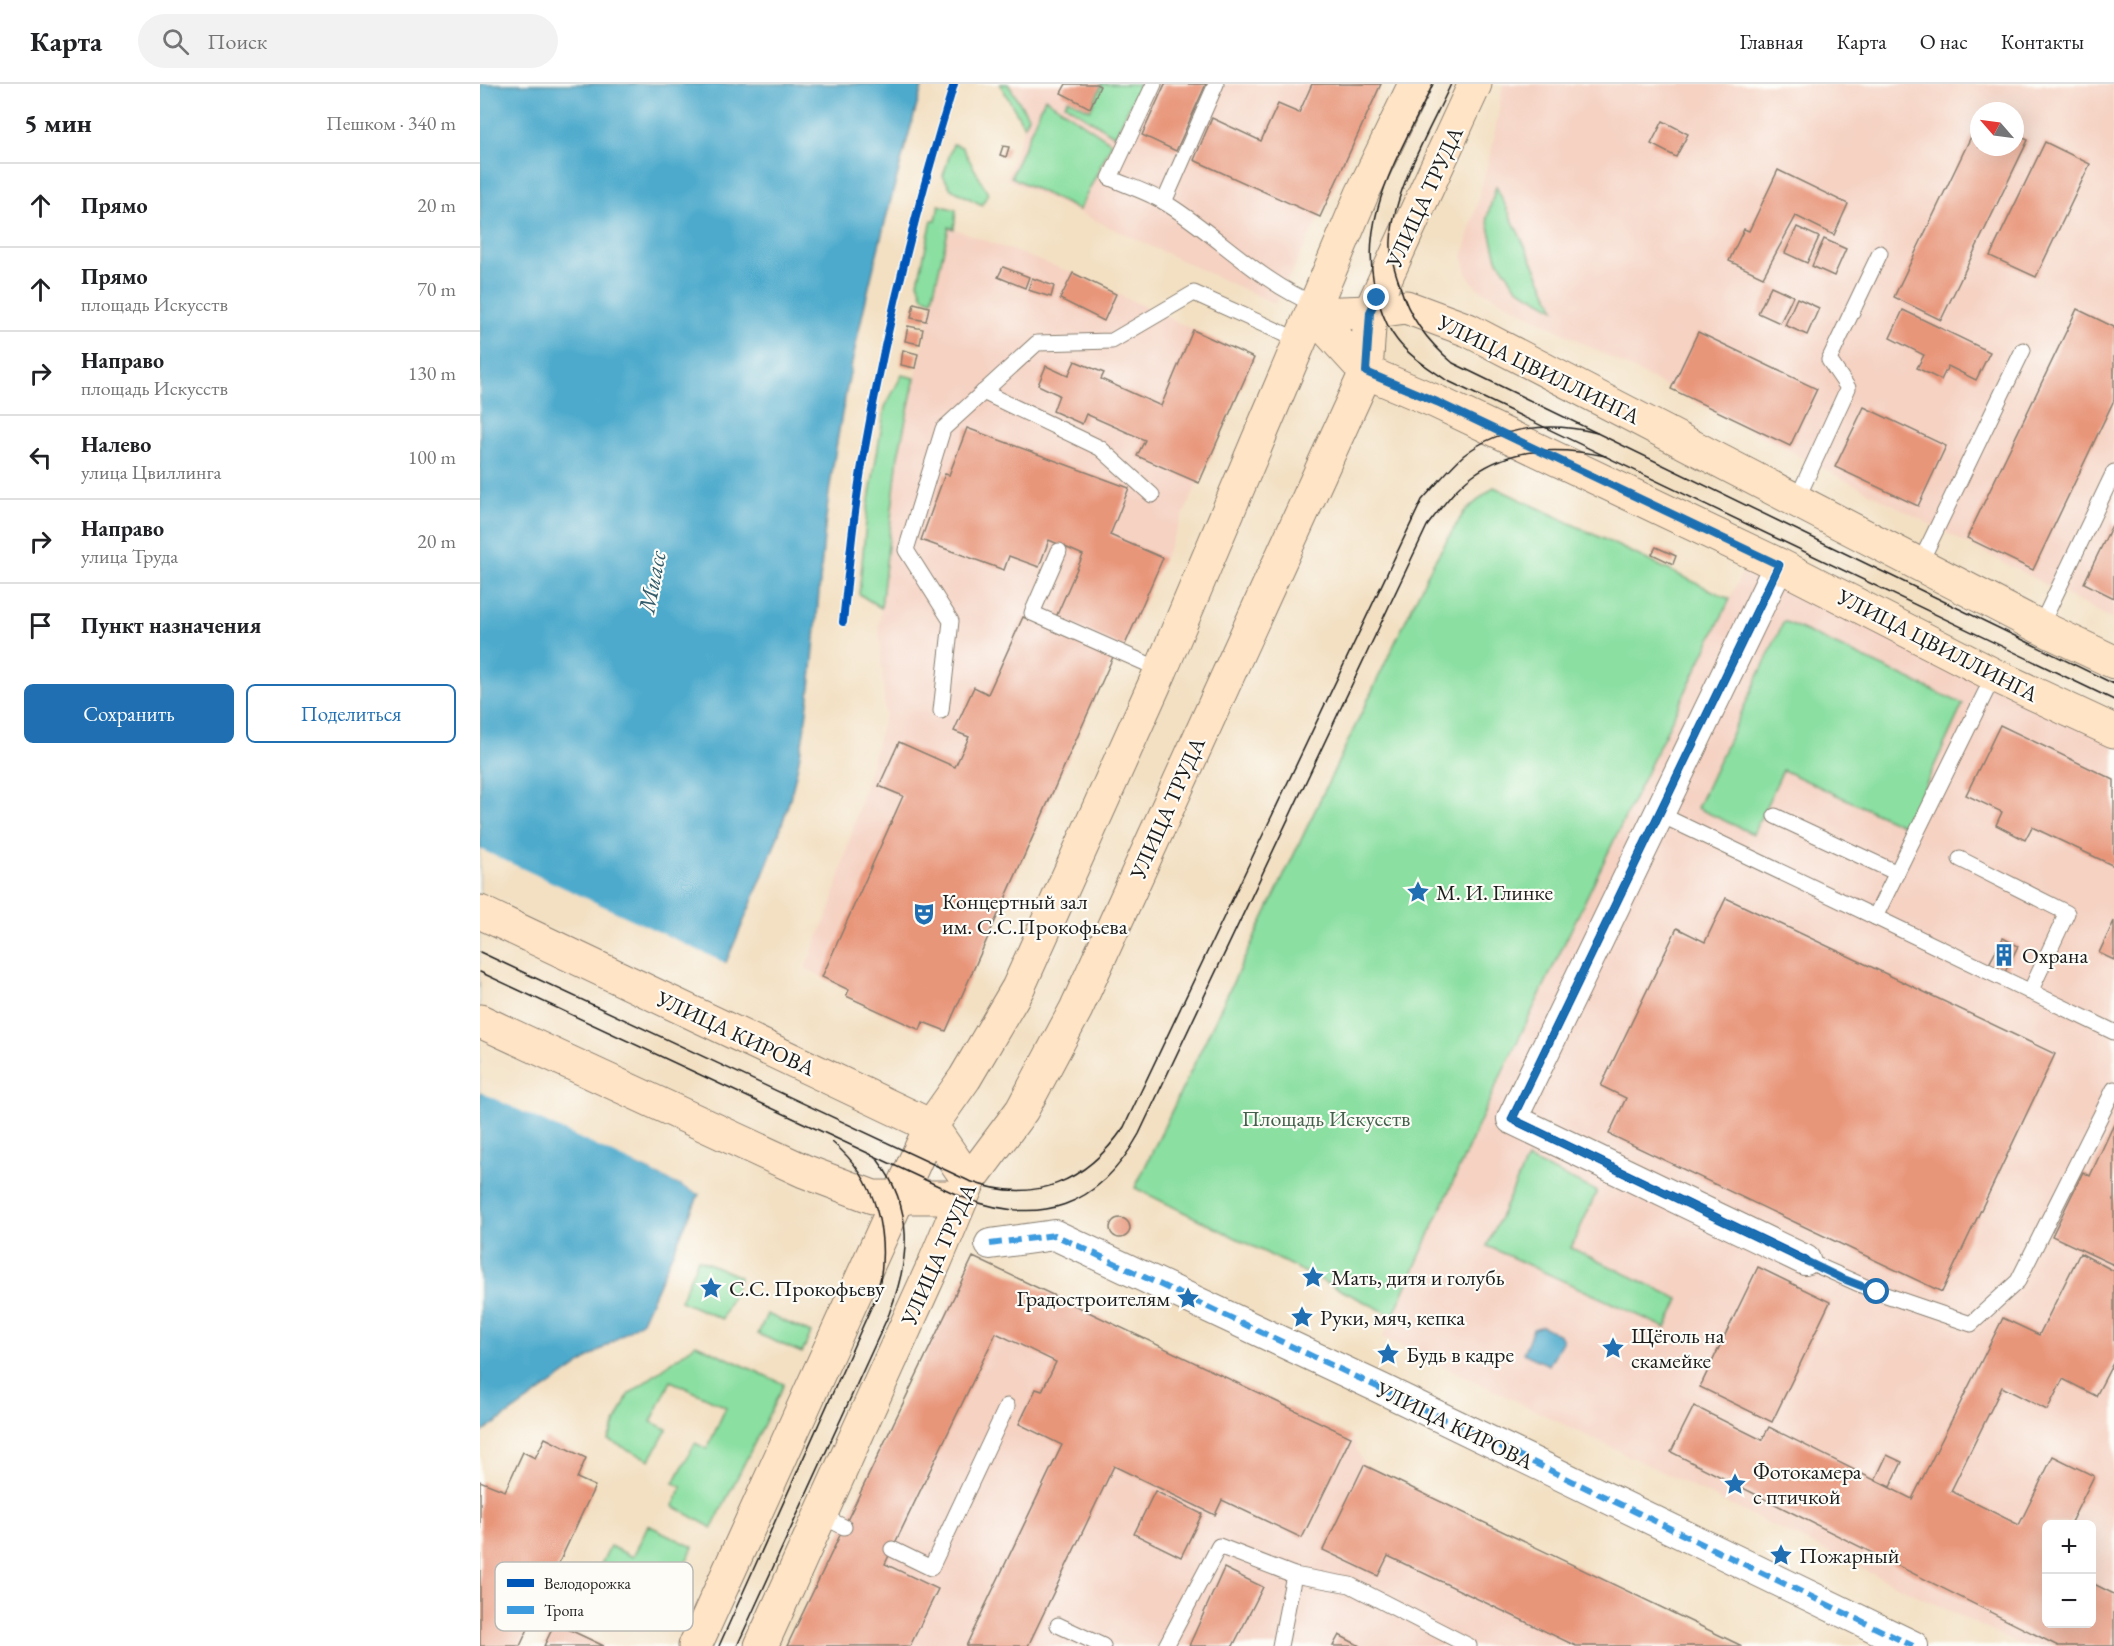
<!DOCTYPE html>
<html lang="ru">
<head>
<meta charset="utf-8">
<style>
	body { margin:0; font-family:"EB Garamond",serif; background:#f2f2f2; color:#202124 }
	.controls { position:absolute; right:18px; bottom:18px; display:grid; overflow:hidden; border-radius:9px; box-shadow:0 6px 24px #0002 }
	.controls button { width:54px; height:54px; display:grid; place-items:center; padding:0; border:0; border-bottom:2px solid #e0e0e0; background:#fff; color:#202124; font:30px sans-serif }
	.compass { position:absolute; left:1490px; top:18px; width:54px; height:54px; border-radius:50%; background:#fff; box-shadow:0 6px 24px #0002; rotate:298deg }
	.stop { position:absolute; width:18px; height:18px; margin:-14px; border:4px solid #1f6fb2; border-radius:50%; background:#fff }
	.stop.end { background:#1f6fb2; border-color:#fff; box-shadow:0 2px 6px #0008 }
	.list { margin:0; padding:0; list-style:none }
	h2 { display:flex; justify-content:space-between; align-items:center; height:78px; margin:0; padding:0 24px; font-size:26px }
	h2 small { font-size:20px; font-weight:400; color:#757577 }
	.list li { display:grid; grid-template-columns:39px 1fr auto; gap:18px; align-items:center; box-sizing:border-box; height:84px; padding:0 24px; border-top:2px solid #e0e0e0 }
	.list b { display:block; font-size:22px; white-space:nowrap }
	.list p { margin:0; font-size:20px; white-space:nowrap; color:#757577 }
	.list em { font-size:20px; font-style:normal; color:#757577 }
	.actions { display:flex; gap:12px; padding:18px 24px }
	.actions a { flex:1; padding:14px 0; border:2px solid #1f6fb2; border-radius:9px; text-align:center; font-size:21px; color:#1f6fb2 }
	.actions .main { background:#1f6fb2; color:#fff }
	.icon { flex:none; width:33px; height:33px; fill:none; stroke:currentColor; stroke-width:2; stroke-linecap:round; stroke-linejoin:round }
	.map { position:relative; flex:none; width:1634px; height:1562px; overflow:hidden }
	header { display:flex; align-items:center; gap:36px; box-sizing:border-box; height:84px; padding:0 30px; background:#fff; border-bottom:2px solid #e0e0e0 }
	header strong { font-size:28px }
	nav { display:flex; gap:33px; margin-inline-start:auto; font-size:21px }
	.search { width:420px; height:54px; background:#f2f2f2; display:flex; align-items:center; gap:15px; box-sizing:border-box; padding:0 21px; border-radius:33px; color:#757577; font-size:22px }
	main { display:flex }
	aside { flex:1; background:#fff }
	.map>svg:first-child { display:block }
</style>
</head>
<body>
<header>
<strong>Карта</strong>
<div class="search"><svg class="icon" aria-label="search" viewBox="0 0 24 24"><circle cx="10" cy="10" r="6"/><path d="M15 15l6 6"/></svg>Поиск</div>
<nav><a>Главная</a><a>Карта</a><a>О нас</a><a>Контакты</a></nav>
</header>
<main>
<aside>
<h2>5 мин<small>Пешком · 340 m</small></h2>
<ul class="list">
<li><svg class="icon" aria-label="ahead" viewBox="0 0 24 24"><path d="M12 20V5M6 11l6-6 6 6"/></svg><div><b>Прямо</b></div><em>20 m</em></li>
<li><svg class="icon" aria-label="ahead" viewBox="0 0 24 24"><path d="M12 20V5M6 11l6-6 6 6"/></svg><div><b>Прямо</b><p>площадь Искусств</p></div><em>70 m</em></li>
<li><svg class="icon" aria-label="right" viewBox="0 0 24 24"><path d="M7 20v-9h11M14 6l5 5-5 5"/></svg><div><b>Направо</b><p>площадь Искусств</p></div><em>130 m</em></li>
<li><svg class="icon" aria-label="left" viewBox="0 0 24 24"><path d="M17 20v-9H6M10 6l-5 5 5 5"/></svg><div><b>Налево</b><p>улица Цвиллинга</p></div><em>100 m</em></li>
<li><svg class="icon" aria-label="right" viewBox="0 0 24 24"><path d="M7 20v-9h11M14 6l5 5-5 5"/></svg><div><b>Направо</b><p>улица Труда</p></div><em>20 m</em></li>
<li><svg class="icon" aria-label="arrive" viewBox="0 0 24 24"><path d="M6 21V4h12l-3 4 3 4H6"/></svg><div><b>Пункт назначения</b></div></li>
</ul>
<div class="actions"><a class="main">Сохранить</a><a>Поделиться</a></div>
</aside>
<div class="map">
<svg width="1634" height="1562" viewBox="0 0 1634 1562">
	<rect width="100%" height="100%" fill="#fdfcf7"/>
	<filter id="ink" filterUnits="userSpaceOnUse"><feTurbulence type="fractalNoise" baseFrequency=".0167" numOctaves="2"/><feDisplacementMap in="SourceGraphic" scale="12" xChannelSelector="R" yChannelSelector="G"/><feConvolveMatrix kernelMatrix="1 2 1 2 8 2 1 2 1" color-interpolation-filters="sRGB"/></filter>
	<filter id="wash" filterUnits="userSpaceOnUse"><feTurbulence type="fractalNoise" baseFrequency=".008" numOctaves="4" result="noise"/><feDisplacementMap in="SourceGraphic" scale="24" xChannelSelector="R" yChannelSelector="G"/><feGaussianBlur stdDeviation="1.35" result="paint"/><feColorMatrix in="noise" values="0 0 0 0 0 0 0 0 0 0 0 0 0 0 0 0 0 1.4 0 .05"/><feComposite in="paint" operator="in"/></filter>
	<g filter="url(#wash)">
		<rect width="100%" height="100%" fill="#f3e0c3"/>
		<!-- built -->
		<g fill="#f5d2c2" fill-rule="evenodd">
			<polygon points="528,0 901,0 840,133 795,220 526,95 548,32"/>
			<path d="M1023,0H1634V536L997,204L987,190L983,173L1013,60ZM1499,27H1535V63H1499Z"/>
			<polygon points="469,143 593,189 774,274 644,563 633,573 466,947 444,938 440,946 401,928 366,912 368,906 325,884 350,826 405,631 399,542 418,372"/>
			<path d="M1264,485L1634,660V1562H1542L903,1253L1015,1004ZM1566,1440H1612V1540H1566Z"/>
			<polygon points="493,1173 871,1353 884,1381 1262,1562 306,1562"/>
		</g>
		<!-- green -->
		<g fill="#8adfa1" stroke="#537e5e" stroke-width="1.5">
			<polygon points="520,0 528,0 548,32 544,42"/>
			<polygon points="620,0 660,0 635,52 585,20 588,15 610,26 622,1"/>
			<polygon points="565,14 632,59 599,126 531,93"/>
			<polygon points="473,60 482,63 508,109 502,121 471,105 463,92"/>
			<polygon points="1016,102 1075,225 1037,204 1017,175 1007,134"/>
			<polygon points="459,121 476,126 474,145 469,143 452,216 443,213 438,198 452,136 456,136"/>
			<polygon points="422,291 435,294 418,372 401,524 379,510 387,427 405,323"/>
			<polygon points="1014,403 1250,515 1015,1004 913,1232 655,1104 952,481 984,428"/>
			<polygon points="1304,537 1483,620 1426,743 1303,686 1273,750 1217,724"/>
			<polygon points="1047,1075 1117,1107 1091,1164 1199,1215 1186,1244 1007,1162"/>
			<polygon points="218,1175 260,1193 242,1235 200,1217"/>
			<polygon points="287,1230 331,1249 322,1269 278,1250"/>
			<polygon points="216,1260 304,1300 232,1444 193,1422 202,1403 194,1399 215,1359 227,1365 246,1323 191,1297 171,1338 187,1345 170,1376 128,1356 148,1311"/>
			<polygon points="168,1441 213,1463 182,1528 114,1495 130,1462 153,1473"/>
		</g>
		<!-- water -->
		<g fill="#4eaacc" stroke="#356374" stroke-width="1.5">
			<path d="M0,0H443C405,132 370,266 350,402C336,501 337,601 314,699C301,752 278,803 257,853C224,929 189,1004 155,1080L219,1110L162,1237L0,1350Z"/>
			<polygon points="1062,1242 1080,1251 1083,1256 1069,1281 1043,1269 1053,1245"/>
		</g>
		<!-- pier -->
		<polygon fill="#f3e0c3" points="0,765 248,880 159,1079 220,1107 219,1110 0,1008"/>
		<g id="blocks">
			<!-- building -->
			<g fill="#e8967a">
				<polygon points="586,0 616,0 620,2 610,24 581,9"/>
				<polygon points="685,0 726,0 696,67 662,51"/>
				<polygon points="832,0 901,0 840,133 714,76 732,34 781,57 798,20 819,29"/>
				<polygon points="1499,36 1499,63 1535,63 1535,50 1548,56 1461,236 1414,213"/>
				<polygon points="1183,37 1208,50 1196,73 1171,60"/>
				<polygon points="1565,58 1610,80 1556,193 1510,172"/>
				<polygon points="523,62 529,63 526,73 520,71"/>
				<polygon points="1298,86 1368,120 1354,151 1316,132 1283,193 1249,177 1264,145 1269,147"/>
				<polygon points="1317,143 1339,153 1327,179 1305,169"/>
				<polygon points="1344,155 1366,165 1354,192 1332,182"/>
				<polygon points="523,183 549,193 545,204 518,193"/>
				<polygon points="593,189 636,210 624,237 580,215"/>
				<polygon points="552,194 574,202 571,213 548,206"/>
				<polygon points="1291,202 1313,212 1300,239 1278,229"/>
				<polygon points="1317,214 1339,224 1327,251 1305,241"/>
				<polygon points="434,219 449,223 446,237 431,234"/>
				<polygon points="1597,225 1634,243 1634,316 1553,486 1487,454"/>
				<polygon points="1423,226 1510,268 1496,296 1468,282 1461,296 1437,284 1444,271 1410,254"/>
				<polygon points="428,242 443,245 440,260 425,257"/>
				<polygon points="713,246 774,274 719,399 657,372 665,356 606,330 602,340 573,327 579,311 558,301 566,282 588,292 595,277 624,289 621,295 681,322"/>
				<polygon points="1218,248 1337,305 1310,362 1191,305"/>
				<polygon points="423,266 438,270 435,284 421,281"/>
				<polygon points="1384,323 1466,362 1438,422 1355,383"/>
				<polygon points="487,344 649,404 630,451 683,474 644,563 576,533 603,471 569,456 559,483 529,472 524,486 441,456 465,390 469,391"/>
				<polygon points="1634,437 1634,514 1604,499"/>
				<polygon points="1176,463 1196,472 1193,480 1172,470"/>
				<polygon points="543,533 633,573 466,947 443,938 440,946 366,912 369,906 342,893 423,712 399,702 419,658 475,683 489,653 474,647 494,603 508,610"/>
				<polygon points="1520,641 1634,696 1634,782 1552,743 1545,756 1516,741 1522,728 1486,711"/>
				<polygon points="1246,814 1575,970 1462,1208 1129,1050 1146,1014 1121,1002 1197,844 1225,858"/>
				<polygon points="1634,837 1634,876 1619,869"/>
				<polygon points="1523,854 1538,862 1525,888 1509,880"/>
				<polygon points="1634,1040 1634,1181 1572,1152 1603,1088 1610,1092"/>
				<circle cx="640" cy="1144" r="10"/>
				<polygon points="1600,1169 1634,1187 1634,1277 1616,1312 1583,1295 1567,1326 1522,1303 1471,1407 1539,1441 1573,1372 1614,1392 1590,1440 1566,1440 1566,1540 1612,1540 1612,1499 1634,1510 1634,1562 1578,1562 1191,1368 1214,1322 1282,1356 1289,1343 1432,1415 1523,1234 1559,1251"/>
				<polygon points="493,1173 871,1353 822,1454 742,1416 735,1431 634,1382 548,1562 486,1562 582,1361 539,1340 556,1305 562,1307 576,1278 516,1249 405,1480 458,1505 430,1562 307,1562"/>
				<polygon points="1278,1183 1350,1218 1292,1338 1220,1303"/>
				<polygon points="65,1354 106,1374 97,1394 115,1402 40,1562 0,1562 0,1397 25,1407 43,1368 55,1374"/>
				<polygon points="1407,1371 1422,1378 1410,1403 1395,1396"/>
				<polygon points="884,1381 1262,1562 1096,1562 908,1472 898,1492 843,1466"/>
				<polygon points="675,1407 722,1430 701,1473 654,1450"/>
				<polygon points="744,1484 783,1503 753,1562 709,1562"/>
				<polygon points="75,1539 124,1562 64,1562"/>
				<polygon points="859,1551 880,1562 853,1562"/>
			</g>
		</g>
	</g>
	<g filter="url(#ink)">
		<use href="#blocks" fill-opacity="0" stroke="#887e70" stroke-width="1.5"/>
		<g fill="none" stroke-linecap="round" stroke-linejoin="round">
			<!-- lane casing -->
			<g stroke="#887e70" stroke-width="17">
				<g id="lane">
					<path d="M674,0L630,94C648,102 668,108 684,118C737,150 778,197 836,221"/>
					<polyline points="684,118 736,0"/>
					<polyline points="503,308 620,364 672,411"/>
					<polyline points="1317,415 1368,304 1349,276 1400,169"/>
					<polyline points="579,467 552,529 681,586"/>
					<polyline points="1440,479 1543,266"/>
					<polyline points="1560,543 1634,388"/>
					<polyline points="461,627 471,537 426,466 463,345 557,259 632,257 714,209 820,257"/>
					<polyline points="1179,730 1395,833 1514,591"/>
					<polyline points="1295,732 1417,789"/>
					<polyline points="1480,775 1587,829 1550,908"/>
					<polyline points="1395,833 1634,948"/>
					<polyline points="1325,1176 1397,1208 1491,1240 1538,1197 1634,1005"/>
					<polyline points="340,1431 364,1443"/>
					<polyline points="412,1465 451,1484 527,1322"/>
					<polyline points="578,1541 623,1562"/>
					<polyline points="686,1562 739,1462 814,1491 870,1501 989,1562"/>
					<polyline points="800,1562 814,1491"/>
				</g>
			</g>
			<!-- street casing -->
			<g stroke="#887e70" stroke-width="32">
				<g id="street">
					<polyline points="1299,481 1032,1035 1325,1176"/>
					<polyline points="510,1160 575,1151 902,1305 1433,1562"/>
				</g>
			</g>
			<!-- secondary casing -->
			<g stroke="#887e70" stroke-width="35">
				<g id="secondary">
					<polyline points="833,230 886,288 957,318 1299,481 1514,591 1634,647"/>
					<polyline points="833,230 890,228 926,223 988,246 1560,543 1634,578"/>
					<polyline points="0,828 451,1042 489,1097"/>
					<polyline points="0,937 324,1087 393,1113 482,1113"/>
					<polyline points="215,1562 451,1042 485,994 538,904 681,586 882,110 935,0"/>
					<polyline points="281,1562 455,1178 489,1097 542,1026 596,925 886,288 890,228 995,0"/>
				</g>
			</g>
			<!-- lane -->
			<use href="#lane" stroke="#fff" stroke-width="15"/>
			<!-- street -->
			<use href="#street" stroke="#fff" stroke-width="30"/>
			<!-- secondary -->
			<use href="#secondary" stroke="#ffe4c6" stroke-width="33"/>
			<!-- tram -->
			<g stroke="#1c1c1c" stroke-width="1.5">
				<path d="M953,0C920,71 872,139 899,219C903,232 908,245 917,256C930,273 949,284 966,296L1634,616"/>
				<path d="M971,0C950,46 913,106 911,157C910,173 915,187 920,202C929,234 948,258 973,279L1634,600"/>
				<path d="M0,868L489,1097C554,1121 606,1098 644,1043L942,416C956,401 969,384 984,371C1022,341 1072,338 1117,349"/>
				<path d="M0,888L482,1113C560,1143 618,1124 659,1050L947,442C961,424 975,404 993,391C1033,362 1080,363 1126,372"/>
				<path d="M239,1562L398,1208C410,1153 398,1095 352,1058"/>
				<path d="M257,1562L409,1230C430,1175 435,1125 397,1075"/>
			</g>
			<!-- quiet -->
			<polyline stroke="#3c9bdf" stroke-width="6" stroke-dasharray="12 6" stroke-linecap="butt" points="510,1160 575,1151 902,1305 1433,1562"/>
			<!-- cycleway casing -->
			<g stroke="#fdfcf7" stroke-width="11">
				<g id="cycleway">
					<polyline points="1299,481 1032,1035 1325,1176"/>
					<path d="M363,538C369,484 373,429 383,375C405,248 436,123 474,0"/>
				</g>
			</g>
			<!-- cycleway -->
			<use href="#cycleway" stroke="#0057b8" stroke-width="8"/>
		</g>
	</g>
	<g fill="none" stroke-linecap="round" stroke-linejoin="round" filter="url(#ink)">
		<!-- route -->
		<polyline stroke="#1f6fb2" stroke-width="8" points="897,214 890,228 886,288 957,318 1299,481 1032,1035 1361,1194 1397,1208"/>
	</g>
	<!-- icons -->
	<defs>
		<g id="sight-bare" transform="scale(1.8)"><path d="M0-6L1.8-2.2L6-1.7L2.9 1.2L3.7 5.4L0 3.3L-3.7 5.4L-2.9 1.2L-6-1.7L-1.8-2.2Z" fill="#1f6fb2" stroke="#fdfcf7" stroke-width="2.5" paint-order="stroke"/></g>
		<g id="theatre-bare" transform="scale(1.8)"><path d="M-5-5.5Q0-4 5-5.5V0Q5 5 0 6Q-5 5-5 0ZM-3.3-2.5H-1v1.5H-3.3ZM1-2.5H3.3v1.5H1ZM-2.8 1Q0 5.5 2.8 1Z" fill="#1f6fb2" stroke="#fdfcf7" stroke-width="2.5" paint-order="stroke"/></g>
		<g id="building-bare" transform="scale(1.8)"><path d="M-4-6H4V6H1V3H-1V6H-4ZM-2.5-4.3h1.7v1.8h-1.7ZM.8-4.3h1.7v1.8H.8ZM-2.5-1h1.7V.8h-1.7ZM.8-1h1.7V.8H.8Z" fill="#1f6fb2" stroke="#fdfcf7" stroke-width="2.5" paint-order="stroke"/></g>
	</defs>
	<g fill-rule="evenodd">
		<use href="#sight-bare" x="938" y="808"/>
		<use href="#theatre-bare" x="444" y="830"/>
		<use href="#building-bare" x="1524" y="871"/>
		<use href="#sight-bare" x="833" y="1193"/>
		<use href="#sight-bare" x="231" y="1204"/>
		<use href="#sight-bare" x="708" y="1214"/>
		<use href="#sight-bare" x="822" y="1233"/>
		<use href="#sight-bare" x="1133" y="1264"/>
		<use href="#sight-bare" x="908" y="1270"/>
		<use href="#sight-bare" x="1255" y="1400"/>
		<use href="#sight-bare" x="1301" y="1471"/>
	</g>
	<g text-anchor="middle" stroke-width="4.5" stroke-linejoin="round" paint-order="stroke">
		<!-- street labels -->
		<g font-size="22" fill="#1c1c1c" stroke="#fdfcf7">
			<text transform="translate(944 113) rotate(-65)" y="8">УЛИЦА ТРУДА</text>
			<text transform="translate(1059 285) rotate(26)" y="8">УЛИЦА ЦВИЛЛИНГА</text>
			<text transform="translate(1458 561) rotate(27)" y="8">УЛИЦА ЦВИЛЛИНГА</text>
			<text transform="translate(687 724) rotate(-66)" y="8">УЛИЦА ТРУДА</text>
			<text transform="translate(256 949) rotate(25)" y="8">УЛИЦА КИРОВА</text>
			<text transform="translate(458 1170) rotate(-66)" y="8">УЛИЦА ТРУДА</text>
			<text transform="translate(975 1341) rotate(26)" y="8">УЛИЦА КИРОВА</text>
		</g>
		<!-- poi labels -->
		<g font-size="22" fill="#1c1c1c" stroke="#fdfcf7" text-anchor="start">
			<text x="956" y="816">М. И. Глинке</text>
			<text x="462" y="825">Концертный зал<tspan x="462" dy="25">им. С.С.Прокофьева</tspan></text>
			<text x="1542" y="879">Охрана</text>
			<text x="851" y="1201">Мать, дитя и голубь</text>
			<text x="249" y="1212">С.С. Прокофьеву</text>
			<text x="690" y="1222" text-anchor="end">Градостроителям</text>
			<text x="840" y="1241">Руки, мяч, кепка</text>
			<text x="1151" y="1259">Щёголь на<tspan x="1151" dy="25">скамейке</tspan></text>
			<text x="926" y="1278">Будь в кадре</text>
			<text x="1273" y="1395">Фотокамера<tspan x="1273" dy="25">с птичкой</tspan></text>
			<text x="1319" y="1479">Пожарный</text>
		</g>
		<!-- park labels -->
		<g font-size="22" fill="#42604b" stroke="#fdfcf7">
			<text x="846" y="1042">Площадь Искусств</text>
		</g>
		<!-- water labels -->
		<g font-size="24" font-style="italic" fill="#325c6b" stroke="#fdfcf7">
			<text transform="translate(172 498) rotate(-79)" y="8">Миасс</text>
		</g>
	</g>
	<!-- legend -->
	<rect x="15" y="1478" width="198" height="69" rx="9" fill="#fdfcf7" stroke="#bab9b5" stroke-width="1.5"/>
	<rect x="27" y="1495" width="27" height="8" fill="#0057b8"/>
	<rect x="27" y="1522" width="27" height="8" fill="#3c9bdf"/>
	<g font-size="16" fill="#1c1c1c">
		<text x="64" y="1505">Велодорожка</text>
		<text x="64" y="1532">Тропа</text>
	</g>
</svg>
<div class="controls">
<button>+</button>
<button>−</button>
</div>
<svg class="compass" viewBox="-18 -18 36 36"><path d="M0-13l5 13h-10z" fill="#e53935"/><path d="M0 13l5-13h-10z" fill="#757577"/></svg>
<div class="stop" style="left:1397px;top:1208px"></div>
<div class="stop end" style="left:897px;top:214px"></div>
</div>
</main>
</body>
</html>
